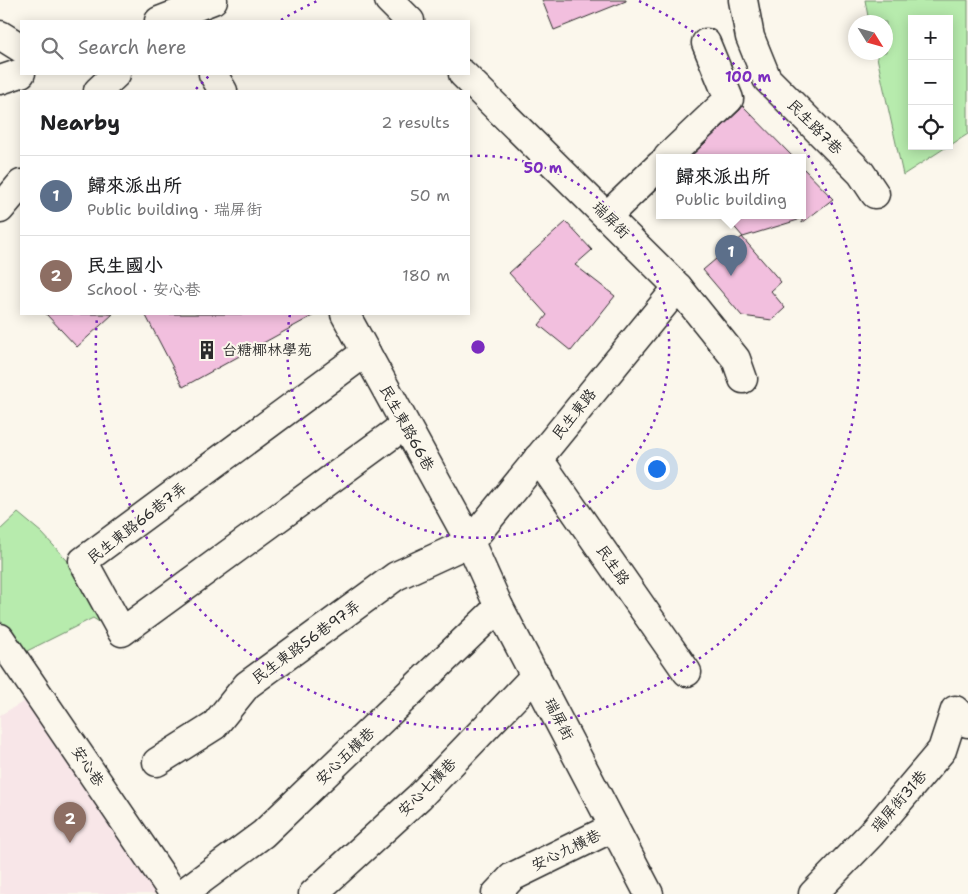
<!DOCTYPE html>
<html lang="en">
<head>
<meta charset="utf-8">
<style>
	body { margin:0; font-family:"Shantell Sans","LXGW WenKai TC",sans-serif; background:#f6f6f6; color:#202124 }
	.controls { position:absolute; right:15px; top:15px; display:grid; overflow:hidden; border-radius:0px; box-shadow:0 2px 12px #0003 }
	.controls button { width:45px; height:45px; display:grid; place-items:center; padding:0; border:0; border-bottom:1px solid #e0e0e0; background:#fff; color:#202124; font:25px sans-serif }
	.compass { position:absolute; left:848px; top:15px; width:45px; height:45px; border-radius:50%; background:#fff; box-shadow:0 2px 12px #0003; rotate:127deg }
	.you { position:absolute; left:656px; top:468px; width:18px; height:18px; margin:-12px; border:4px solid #fff; border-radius:50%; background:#1a73e8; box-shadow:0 0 0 8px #1a73e833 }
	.badge { display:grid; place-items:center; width:32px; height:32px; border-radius:50%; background:#2b2b2b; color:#fff; font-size:16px; font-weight:700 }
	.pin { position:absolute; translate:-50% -41px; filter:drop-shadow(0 1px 2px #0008) }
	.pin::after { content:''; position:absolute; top:26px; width:18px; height:15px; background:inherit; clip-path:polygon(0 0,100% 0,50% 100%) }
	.popup { position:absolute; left:656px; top:154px; width:150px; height:65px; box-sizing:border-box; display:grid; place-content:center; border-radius:0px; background:#fff; filter:drop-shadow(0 1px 4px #0005); font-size:16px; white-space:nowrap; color:#757577 }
	.popup b { font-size:19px; color:#202124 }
	.popup::after { content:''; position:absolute; left:50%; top:100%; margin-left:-10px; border:10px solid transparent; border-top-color:#fff }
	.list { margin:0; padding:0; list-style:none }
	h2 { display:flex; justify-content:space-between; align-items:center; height:65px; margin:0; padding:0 20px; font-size:21px }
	h2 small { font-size:16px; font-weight:400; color:#757577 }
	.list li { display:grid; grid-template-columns:32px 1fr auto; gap:15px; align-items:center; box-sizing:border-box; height:80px; padding:0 20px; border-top:1px solid #e0e0e0 }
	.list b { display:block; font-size:19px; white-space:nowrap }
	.list p { margin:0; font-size:16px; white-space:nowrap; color:#757577 }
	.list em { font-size:16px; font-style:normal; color:#757577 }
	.icon { flex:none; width:28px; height:28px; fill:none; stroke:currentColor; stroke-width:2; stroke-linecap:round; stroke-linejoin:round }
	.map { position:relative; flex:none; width:968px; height:894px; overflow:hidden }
	.search { position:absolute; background:#fff; box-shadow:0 2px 12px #0003; left:20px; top:20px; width:450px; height:55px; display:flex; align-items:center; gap:12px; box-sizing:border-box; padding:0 18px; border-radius:0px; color:#757577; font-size:19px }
	.panel { position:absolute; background:#fff; box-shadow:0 2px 12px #0003; left:20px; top:90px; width:450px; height:225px; border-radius:0px }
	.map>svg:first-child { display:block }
</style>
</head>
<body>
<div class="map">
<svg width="968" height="894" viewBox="0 0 968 894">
	<rect width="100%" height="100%" fill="#fbf7ec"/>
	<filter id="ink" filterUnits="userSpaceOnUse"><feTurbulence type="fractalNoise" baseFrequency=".02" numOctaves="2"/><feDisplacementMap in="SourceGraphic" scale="10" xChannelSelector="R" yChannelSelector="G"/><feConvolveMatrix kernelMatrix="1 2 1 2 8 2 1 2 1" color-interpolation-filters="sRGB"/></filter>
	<g filter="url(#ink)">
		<!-- built -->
		<polygon fill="#f8e6e8" points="39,693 174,894 0,894 0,715"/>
		<!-- green -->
		<g fill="#b7ebad" stroke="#718b6c">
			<polygon points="865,0 968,0 968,134 949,146 949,19 912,19 912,146 948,146 903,175 876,53 886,52 886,22 869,22"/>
			<polygon points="18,513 42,533 75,569 107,627 93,618 23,653 0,620 0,530"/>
		</g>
		<!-- building -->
		<g fill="#f2bfde" stroke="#2b2b2b">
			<polygon points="542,0 626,0 626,1 554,30"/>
			<polygon points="743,106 793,157 690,157 740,110"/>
			<polygon points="802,167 833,199 802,223"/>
			<polygon points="724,215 797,215 798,220 743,237"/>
			<polygon points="566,222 592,250 575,265 615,296 571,351 539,325 547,315 509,273"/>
			<polygon points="742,237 781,282 771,291 785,308 772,320 742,316 703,270"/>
			<polygon points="46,314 113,314 77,347"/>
			<polygon points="145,314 316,314 183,387"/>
		</g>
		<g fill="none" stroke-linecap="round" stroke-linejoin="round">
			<!-- minor casing -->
			<g stroke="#2b2b2b" stroke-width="31">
				<g id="minor">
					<polyline points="389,0 410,21"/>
					<polyline points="743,0 750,37 767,79 861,173 875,194"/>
					<polyline points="159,21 213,0"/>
					<polyline points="213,74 223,91"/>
					<polyline points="463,74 678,287 736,359 743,379"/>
					<polyline points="0,80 21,73"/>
					<polyline points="98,91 116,74"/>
					<polyline points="668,157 729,99 706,43"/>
					<polyline points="0,209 21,184"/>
					<polyline points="607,216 660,165"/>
					<polyline points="345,314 470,542 499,607 649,894"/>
					<polyline points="366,352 83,561 122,632 405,425"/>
					<polyline points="538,458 687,672"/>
					<polyline points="0,638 174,894"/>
					<polyline points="157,762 214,726 247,685 396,576 470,542 678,287"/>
					<polyline points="182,894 263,834 499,607"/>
					<polyline points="313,894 419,797 536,675"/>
					<polyline points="496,894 512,877 614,827"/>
					<polyline points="813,894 871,834 942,750 955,710 968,723"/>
				</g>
			</g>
			<!-- major casing -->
			<g stroke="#2b2b2b" stroke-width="31">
				<polyline id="major" points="0,35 21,48"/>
			</g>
			<!-- minor -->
			<use href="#minor" stroke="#fbf7ec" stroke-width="28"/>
			<!-- major -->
			<use href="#major" stroke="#fbf7ec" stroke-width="28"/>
		</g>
	</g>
	<!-- distance rings -->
	<g fill="none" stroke="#7b2cbf" stroke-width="2.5" stroke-dasharray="2.5 5">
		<path d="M470 156A191 191 0 1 1 290 314"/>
		<path d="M196 89A382 382 0 0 1 210 75M281 20A382 382 0 0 1 317 1M639 1A382 382 0 1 1 97 317"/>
	</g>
	<!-- icons -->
	<defs>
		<g id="building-bare" transform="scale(1.5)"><path d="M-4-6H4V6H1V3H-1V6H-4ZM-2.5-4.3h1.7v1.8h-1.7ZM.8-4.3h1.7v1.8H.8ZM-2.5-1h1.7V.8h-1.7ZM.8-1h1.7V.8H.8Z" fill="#2b2b2b" stroke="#fbf7ec" stroke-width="2.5" paint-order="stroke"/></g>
	</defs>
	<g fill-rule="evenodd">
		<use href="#building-bare" x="207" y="350"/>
	</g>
	<g text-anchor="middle" stroke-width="4" stroke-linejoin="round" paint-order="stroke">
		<!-- street labels -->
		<g font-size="15" fill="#2b2b2b" stroke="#fbf7ec">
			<text transform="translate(815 127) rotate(45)" y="5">民生路7巷</text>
			<text transform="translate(611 220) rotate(45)" y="5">瑞屏街</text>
			<text transform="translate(574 414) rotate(-51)" y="5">民生東路</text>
			<text transform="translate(407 428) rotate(61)" y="5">民生東路66巷</text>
			<text transform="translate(137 523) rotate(-38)" y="5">民生東路66巷7弄</text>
			<text transform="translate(613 565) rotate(55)" y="5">民生路</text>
			<text transform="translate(306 642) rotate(-36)" y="5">民生東路56巷97弄</text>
			<text transform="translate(559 719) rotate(63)" y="5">瑞屏街</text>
			<text transform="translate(345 756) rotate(-44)" y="5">安心五橫巷</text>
			<text transform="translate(88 766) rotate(56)" y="5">安心巷</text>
			<text transform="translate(427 787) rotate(-45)" y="5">安心七橫巷</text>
			<text transform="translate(899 801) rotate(-49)" y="5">瑞屏街31巷</text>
			<text transform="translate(566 850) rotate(-26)" y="5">安心九橫巷</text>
		</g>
		<!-- poi labels -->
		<g font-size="15" fill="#2b2b2b" stroke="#fbf7ec" text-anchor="start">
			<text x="222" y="355">台糖椰林學苑</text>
		</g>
	</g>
	<circle cx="478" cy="347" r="8" fill="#7b2cbf" stroke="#fbf7ec" stroke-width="2.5"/>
	<g font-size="15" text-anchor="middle" font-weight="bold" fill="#7b2cbf" stroke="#fbf7ec" stroke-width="4" stroke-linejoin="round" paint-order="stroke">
		<text x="748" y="82">100 m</text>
		<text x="543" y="173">50 m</text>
	</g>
</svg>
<div class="controls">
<button>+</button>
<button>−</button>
<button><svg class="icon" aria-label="locate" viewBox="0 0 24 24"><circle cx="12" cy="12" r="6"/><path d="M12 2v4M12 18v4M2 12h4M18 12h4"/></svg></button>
</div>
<svg class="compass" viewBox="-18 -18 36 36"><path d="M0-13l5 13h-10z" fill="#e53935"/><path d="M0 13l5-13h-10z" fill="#757577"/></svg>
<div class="you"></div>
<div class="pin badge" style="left:731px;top:276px;background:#5c6f8a">1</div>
<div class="popup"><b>歸來派出所</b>Public building</div>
<div class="pin badge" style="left:70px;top:843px;background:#8d6e63">2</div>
<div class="search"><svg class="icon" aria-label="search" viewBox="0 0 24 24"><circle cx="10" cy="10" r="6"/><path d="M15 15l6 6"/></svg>Search here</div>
<section class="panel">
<h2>Nearby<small>2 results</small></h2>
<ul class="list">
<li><span class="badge" style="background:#5c6f8a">1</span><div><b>歸來派出所</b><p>Public building · 瑞屏街</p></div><em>50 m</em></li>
<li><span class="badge" style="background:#8d6e63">2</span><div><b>民生國小</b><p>School · 安心巷</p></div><em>180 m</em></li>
</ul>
</section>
</div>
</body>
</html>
